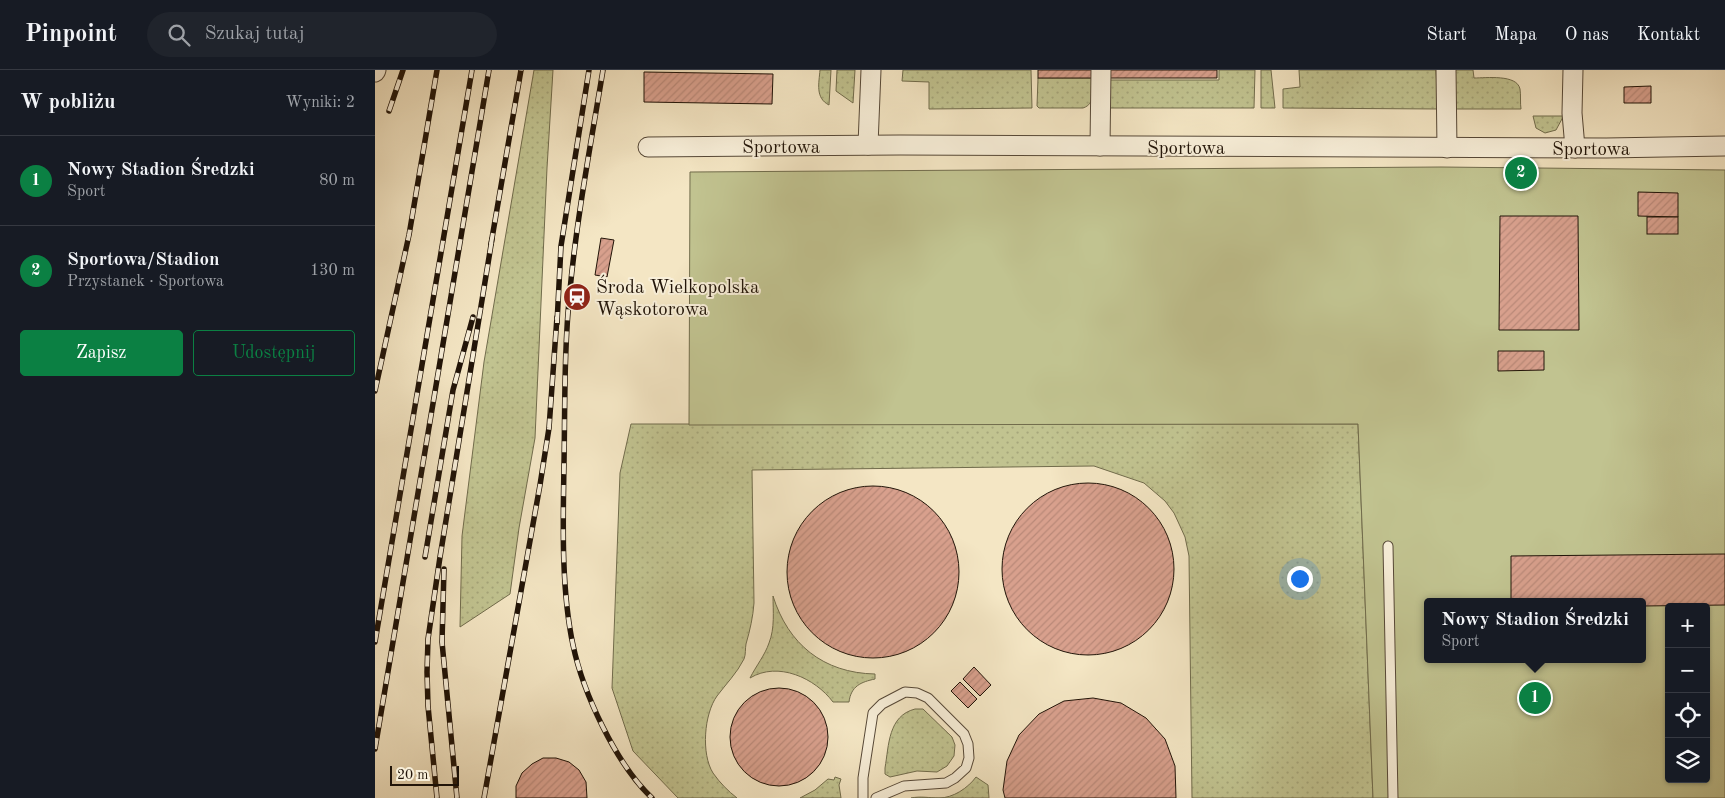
<!DOCTYPE html>
<html lang="pl">
<head>
<meta charset="utf-8">
<style>
	body { margin:0; font-family:"Old Standard TT",serif; background:#20242c; color:#f1f3f6 }
	.controls { position:absolute; right:15px; bottom:15px; display:grid; overflow:hidden; border-radius:5px; box-shadow:0 1px 4px #0004 }
	.controls button { width:45px; height:45px; display:grid; place-items:center; padding:0; border:0; border-bottom:1px solid #363941; background:#171b24; color:#f1f3f6; font:25px sans-serif }
	.scale { position:absolute; left:15px; bottom:12px; width:69px; box-sizing:border-box; padding-left:5px; border:2px solid #211408; border-top:0; font-size:14px; line-height:18px; white-space:nowrap; color:#211408; -webkit-text-stroke:4px #f8efd9; paint-order:stroke }
	.you { position:absolute; left:924px; top:508px; width:18px; height:18px; margin:-12px; border:4px solid #fff; border-radius:50%; background:#1a73e8; box-shadow:0 0 0 8px #1a73e833 }
	.badge { display:grid; place-items:center; width:32px; height:32px; border-radius:50%; background:#0b8043; color:#fff; font-size:16px; font-weight:700 }
	.pin { position:absolute; translate:-50% -50%; border:2px solid #fff; box-shadow:0 1px 5px #0006 }
	.popup { position:absolute; left:1049px; top:528px; width:222px; height:65px; box-sizing:border-box; display:grid; place-content:center; border-radius:5px; background:#171b24; filter:drop-shadow(0 1px 4px #0005); font-size:16px; white-space:nowrap; color:#9ea1a6 }
	.popup b { font-size:19px; color:#f1f3f6 }
	.popup::after { content:''; position:absolute; left:50%; top:100%; margin-left:-10px; border:10px solid transparent; border-top-color:#171b24 }
	.list { margin:0; padding:0; list-style:none }
	h2 { display:flex; justify-content:space-between; align-items:center; height:65px; margin:0; padding:0 20px; font-size:21px }
	h2 small { font-size:16px; font-weight:400; color:#9ea1a6 }
	.list li { display:grid; grid-template-columns:32px 1fr auto; gap:15px; align-items:center; box-sizing:border-box; height:90px; padding:0 20px; border-top:1px solid #363941 }
	.list b { display:block; font-size:19px; white-space:nowrap }
	.list p { margin:0; font-size:16px; white-space:nowrap; color:#9ea1a6 }
	.list em { font-size:16px; font-style:normal; color:#9ea1a6 }
	.actions { display:flex; gap:10px; padding:15px 20px }
	.actions a { flex:1; padding:11px 0; border:1px solid #0b8043; border-radius:5px; text-align:center; font-size:18px; color:#0b8043 }
	.actions .main { background:#0b8043; color:#fff }
	.icon { flex:none; width:28px; height:28px; fill:none; stroke:currentColor; stroke-width:2; stroke-linecap:round; stroke-linejoin:round }
	.map { position:relative; flex:none; width:1350px; height:728px; overflow:hidden }
	header { display:flex; align-items:center; gap:30px; box-sizing:border-box; height:70px; padding:0 25px; background:#171b24; border-bottom:1px solid #363941 }
	header strong { font-size:24px }
	nav { display:flex; gap:28px; margin-inline-start:auto; font-size:18px }
	.search { width:350px; height:45px; background:#20242c; display:flex; align-items:center; gap:12px; box-sizing:border-box; padding:0 18px; border-radius:28px; color:#9ea1a6; font-size:19px }
	main { display:flex }
	aside { flex:1; background:#171b24 }
	.map>svg:first-child { display:block }
</style>
</head>
<body>
<header>
<strong>Pinpoint</strong>
<div class="search"><svg class="icon" aria-label="search" viewBox="0 0 24 24"><circle cx="10" cy="10" r="6"/><path d="M15 15l6 6"/></svg>Szukaj tutaj</div>
<nav><a>Start</a><a>Mapa</a><a>O nas</a><a>Kontakt</a></nav>
</header>
<main>
<aside>
<h2>W pobliżu<small>Wyniki: 2</small></h2>
<ul class="list">
<li><span class="badge">1</span><div><b>Nowy Stadion Średzki</b><p>Sport</p></div><em>80 m</em></li>
<li><span class="badge">2</span><div><b>Sportowa/Stadion</b><p>Przystanek · Sportowa</p></div><em>130 m</em></li>
</ul>
<div class="actions"><a class="main">Zapisz</a><a>Udostępnij</a></div>
</aside>
<div class="map">
<svg width="1350" height="728" viewBox="0 0 1350 728">
	<defs>
		<pattern id="green-dots" width="8" height="8" patternUnits="userSpaceOnUse" patternTransform="scale(1.25)"><rect width="8" height="8" fill="#c1c390"/><path d="M2 2h.1M6 6h.1" fill="none" stroke="#a6a77b" stroke-width="1.8" stroke-linecap="round"/></pattern>
		<pattern id="building-hatch" width="6" height="6" patternUnits="userSpaceOnUse" patternTransform="scale(1.25)"><rect width="6" height="6" fill="#d8a08d"/><path d="M-1 1l2-2M0 6l6-6M5 7l2-2" fill="none" stroke="#b98978"/></pattern>
	</defs>
	<rect width="100%" height="100%" fill="#f4e6c4"/>
	<filter id="stains"><feTurbulence type="fractalNoise" baseFrequency=".004" numOctaves="4"/><feColorMatrix values="0 0 0 0 .2 0 0 0 0 .09 0 0 0 0 .02 0 0 0 .5 -.17"/></filter>
	<radialGradient id="worn" r=".72"><stop offset=".6" stop-color="#630" stop-opacity="0"/><stop offset="1" stop-color="#630" stop-opacity=".3"/></radialGradient>
	<!-- green -->
	<g fill="url(#green-dots)" stroke="#716c4c">
		<polygon points="159,0 178,0 172,98 160,368 144,458 135,524 85,557 87,466 109,292"/>
		<path d="M445,0H456L454,35C440,28 444,13 445,0Z"/>
		<polygon points="462,0 480,0 478,33 461,21"/>
		<polygon points="528,0 656,0 657,38 554,39 554,12 527,11"/>
		<polygon points="844,0 880,0 879,38 730,38 730,10 844,10"/>
		<polygon points="886,0 896,0 900,38 886,38"/>
		<polygon points="924,0 1061,0 1063,39 908,38 908,19 925,17"/>
		<path d="M1076,0H1098L1099,8C1111,8 1142,4 1145,19C1146,25 1145,33 1146,39H1077Z"/>
		<path d="M663,8H717C717,19 721,34 708,38H664L662,36Z"/>
		<polygon points="1158,46 1188,46 1188,47 1181,60 1170,63 1161,58"/>
		<path d="M256,354H983L998,728H817L814,486L810,467L805,456L799,443L790,431L769,413L719,396L377,400L379,533C378,547 375,560 371,574C370,579 371,584 369,589C362,603 351,614 342,626C329,644 326,684 338,703C345,713 353,721 362,728H303L258,681L237,618L245,403Z"/>
		<path d="M398,526C413,574 448,603 500,604V609C486,612 476,616 474,632H458C440,608 403,591 375,608C381,596 390,585 394,573C400,558 398,541 398,526Z"/>
		<path d="M540,639H548L577,667L580,675L579,686L572,696L562,702L542,701L515,707L510,704V698C514,675 513,646 540,639Z"/>
		<polygon points="460,707 466,709 464,715 466,728 425,728 440,720 453,709 459,710"/>
		<path d="M601,707L613,715L614,728H536C546,726 554,728 564,728C578,728 593,718 601,707Z"/>
	</g>
	<!-- pitch -->
	<path fill="#c1c390" stroke="#716c4c" fill-rule="evenodd" d="M1066,97L1350,100V728H998L983,354L314,355L315,102ZM1052,532H1268V589H1052ZM1294,537H1331V709H1294Z"/>
	<!-- building -->
	<g fill="url(#building-hatch)" stroke="#211408">
		<rect x="663" y="0" width="54" height="8"/>
		<polygon points="734,0 842,0 842,8 735,8"/>
		<polygon points="269,2 398,4 397,34 269,32"/>
		<polygon points="1276,16 1276,33 1249,33 1249,17"/>
		<polygon points="1263,122 1303,123 1303,147 1263,146"/>
		<polygon points="1125,146 1203,146 1204,260 1124,260"/>
		<rect x="1272" y="147" width="31" height="17"/>
		<polygon points="226,168 239,170 232,207 220,205"/>
		<polygon points="1123,281 1169,281 1169,300 1123,301"/>
		<circle cx="713" cy="499" r="86"/>
		<circle cx="498" cy="502" r="86"/>
		<polygon points="1350,484 1350,535 1268,536 1268,532 1136,532 1136,486"/>
		<polygon points="599,597 616,615 605,626 588,609"/>
		<polygon points="585,612 602,629 593,638 576,621"/>
		<circle cx="404" cy="667" r="49"/>
		<polygon points="718,628 746,633 771,648 790,669 800,696 801,728 630,728 628,720 632,691 644,665 664,644 689,631"/>
		<polygon points="168,688 181,688 194,692 204,700 211,712 212,728 141,728 141,716 147,703 157,694"/>
	</g>
	<g fill="none" stroke-linecap="round" stroke-linejoin="round">
		<!-- lane casing -->
		<g stroke="#564837" stroke-width="11">
			<g id="lane">
				<polyline points="1013,476 1018,728"/>
				<polyline points="488,728 488,708 498,643 507,634 530,622 542,623 553,628 589,664 593,674 594,688 591,698 580,708 571,713 529,716 501,728"/>
			</g>
		</g>
		<!-- street casing -->
		<g stroke="#564837" stroke-width="21">
			<g id="street">
				<polyline points="1071,0 1072,78"/>
				<polyline points="1198,0 1197,43 1200,78"/>
				<polyline points="0,2 1,0"/>
				<polyline points="493,75 496,0"/>
				<polyline points="725,76 726,0"/>
				<polyline points="273,77 525,75 1231,78 1350,76"/>
			</g>
		</g>
		<!-- lane -->
		<use href="#lane" stroke="#f8efd9" stroke-width="9"/>
		<!-- street -->
		<use href="#street" stroke="#f8efd9" stroke-width="19"/>
		<!-- rail casing -->
		<g stroke="#211408" stroke-width="5.5">
			<g id="rail">
				<path d="M228,0C216,73 202,146 195,220C189,278 190,336 189,394C188,452 186,519 198,575C208,623 241,694 277,728"/>
				<polyline points="14,41 28,0"/>
				<polyline points="116,174 146,0"/>
				<polyline points="182,253 186,176 214,0"/>
				<polyline points="0,321 34,165 62,0"/>
				<polyline points="50,487 78,320 98,247"/>
				<polyline points="69,499 67,572 82,728"/>
				<polyline points="0,572 97,0"/>
				<polyline points="0,679 114,0"/>
				<polyline points="62,728 53,636 52,602 53,569 65,487 117,169"/>
				<polyline points="109,728 165,415 174,358 182,247"/>
			</g>
		</g>
		<!-- rail -->
		<use href="#rail" stroke="#f8efd9" stroke-width="4" stroke-dasharray="11" stroke-linecap="butt"/>
	</g>
	<!-- icons -->
	<defs>
		<g id="station-disc" transform="scale(1.4375)"><circle r="9.5" fill="#8f2418" stroke="#f8efd9"/><path d="M-3-6H3Q5-6 5-4V2Q5 4 3 4L4.5 6H3L1.5 4h-3L-3 6H-4.5L-3 4Q-5 4-5 2V-4Q-5-6-3-6ZM-3.5-4v3h7v-3ZM-3.5 1v1.5H-2V1ZM2 1v1.5H3.5V1Z" fill="#fff"/></g>
	</defs>
	<g fill-rule="evenodd">
		<use href="#station-disc" x="202" y="227"/>
	</g>
	<g text-anchor="middle" stroke-width="4" stroke-linejoin="round" paint-order="stroke">
		<!-- street labels -->
		<g font-size="19" fill="#211408" stroke="#f8efd9">
			<text x="406" y="83">Sportowa</text>
			<text x="811" y="84">Sportowa</text>
			<text x="1216" y="85">Sportowa</text>
		</g>
		<!-- poi labels -->
		<g font-size="19" fill="#211408" stroke="#f8efd9" text-anchor="start">
			<text x="221" y="223">Środa Wielkopolska<tspan x="221" dy="22">Wąskotorowa</tspan></text>
		</g>
	</g>
	<rect width="100%" height="100%" filter="url(#stains)"/>
	<rect width="100%" height="100%" fill="url(#worn)"/>
</svg>
<div class="controls">
<button>+</button>
<button>−</button>
<button><svg class="icon" aria-label="locate" viewBox="0 0 24 24"><circle cx="12" cy="12" r="6"/><path d="M12 2v4M12 18v4M2 12h4M18 12h4"/></svg></button>
<button><svg class="icon" aria-label="layers" viewBox="0 0 24 24"><path d="M12 4l9 5-9 5-9-5zM3 14l9 5 9-5"/></svg></button>
</div>
<div class="scale">20 m</div>
<div class="you"></div>
<div class="pin badge" style="left:1160px;top:628px">1</div>
<div class="popup"><b>Nowy Stadion Średzki</b>Sport</div>
<div class="pin badge" style="left:1146px;top:103px">2</div>
</div>
</main>
</body>
</html>
